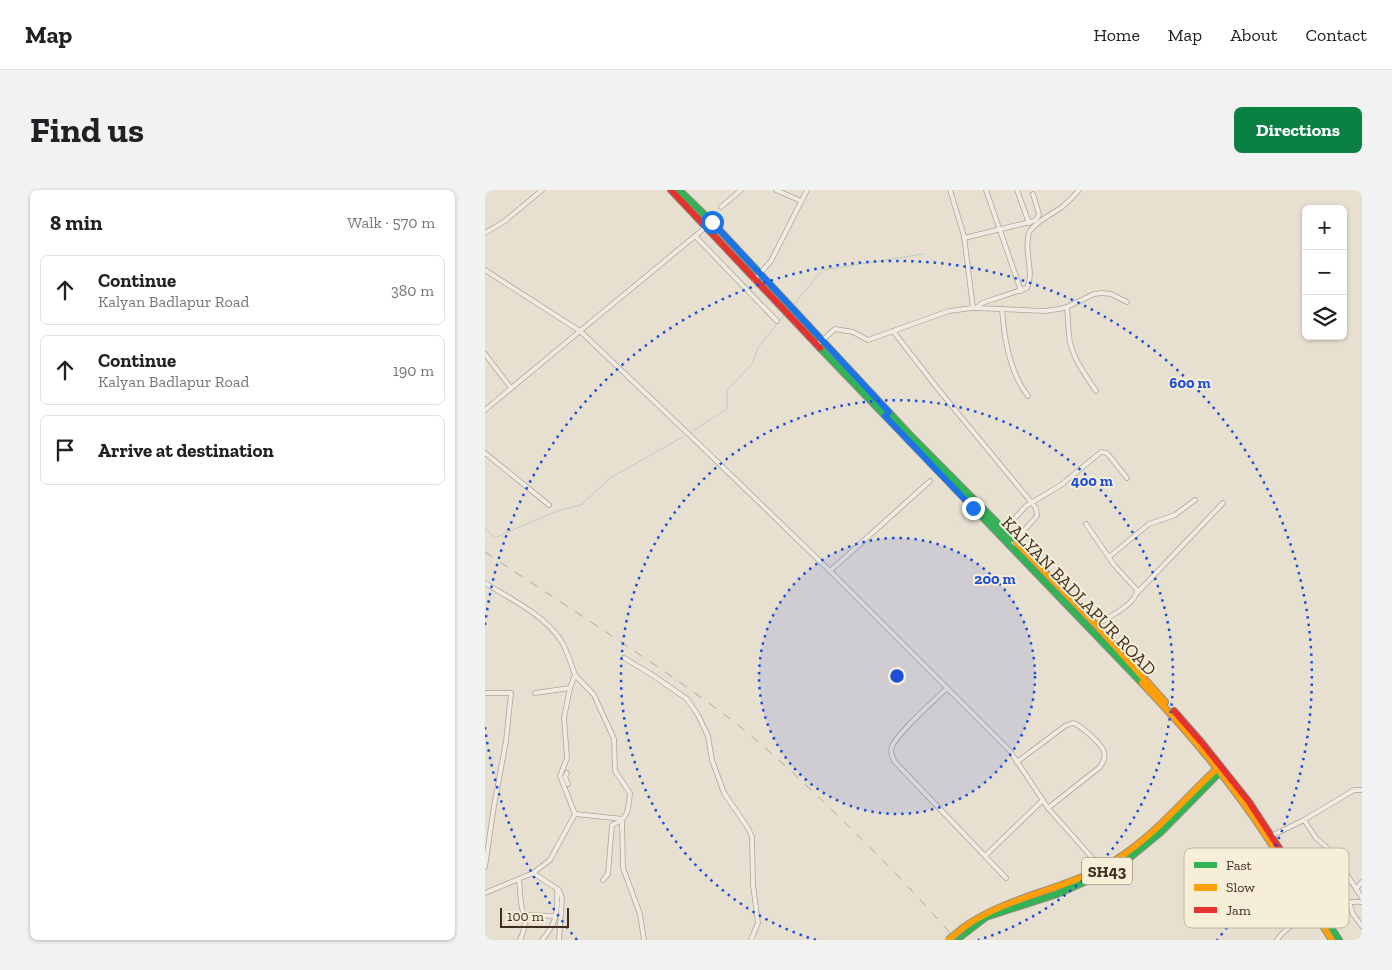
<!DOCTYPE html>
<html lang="en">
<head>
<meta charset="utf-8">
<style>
	body { margin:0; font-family:"Zilla Slab",serif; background:#f2f2f2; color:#202124 }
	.controls { position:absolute; right:15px; top:15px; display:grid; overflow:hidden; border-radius:8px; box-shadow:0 1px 4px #0004 }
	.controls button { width:45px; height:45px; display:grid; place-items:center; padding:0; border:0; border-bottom:1px solid #e0e0e0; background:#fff; color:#202124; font:25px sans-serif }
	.scale { position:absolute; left:15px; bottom:12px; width:69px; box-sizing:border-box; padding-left:5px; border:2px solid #3d2e20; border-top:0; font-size:14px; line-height:18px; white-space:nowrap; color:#3d2e20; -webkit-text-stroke:4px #f7eed8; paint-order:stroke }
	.stop { position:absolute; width:15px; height:15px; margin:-11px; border:4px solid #1a73e8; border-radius:50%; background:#fff }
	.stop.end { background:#1a73e8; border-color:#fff; box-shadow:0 1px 5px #0008 }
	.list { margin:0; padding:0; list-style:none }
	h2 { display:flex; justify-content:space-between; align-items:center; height:65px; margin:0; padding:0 20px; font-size:21px }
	h2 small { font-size:16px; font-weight:400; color:#757577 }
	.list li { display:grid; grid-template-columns:32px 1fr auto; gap:15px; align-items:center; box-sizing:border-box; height:70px; margin:0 10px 10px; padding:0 10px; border:1px solid #e0e0e0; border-radius:8px }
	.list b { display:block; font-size:19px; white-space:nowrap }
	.list p { margin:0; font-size:16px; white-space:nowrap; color:#757577 }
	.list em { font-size:16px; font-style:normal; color:#757577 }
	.icon { flex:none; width:28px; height:28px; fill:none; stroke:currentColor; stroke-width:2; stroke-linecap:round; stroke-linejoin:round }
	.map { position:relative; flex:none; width:877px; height:750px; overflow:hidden; border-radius:8px }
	header { display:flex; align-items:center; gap:30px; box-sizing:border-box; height:70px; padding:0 25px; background:#fff; border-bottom:1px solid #e0e0e0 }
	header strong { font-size:24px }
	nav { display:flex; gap:28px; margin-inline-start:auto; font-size:18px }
	.intro { display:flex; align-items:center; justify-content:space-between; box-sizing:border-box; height:120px; padding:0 30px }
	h1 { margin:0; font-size:35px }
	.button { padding:12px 22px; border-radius:8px; background:#0b8043; color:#fff; font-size:18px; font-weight:700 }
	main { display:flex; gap:30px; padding:0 30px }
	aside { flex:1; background:#fff; border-radius:8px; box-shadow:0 1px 4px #0004 }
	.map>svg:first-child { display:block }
</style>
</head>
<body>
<header>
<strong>Map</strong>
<nav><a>Home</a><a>Map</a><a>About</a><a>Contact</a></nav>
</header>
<div class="intro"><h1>Find us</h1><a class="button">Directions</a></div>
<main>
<aside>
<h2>8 min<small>Walk · 570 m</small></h2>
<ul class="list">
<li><svg class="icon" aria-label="ahead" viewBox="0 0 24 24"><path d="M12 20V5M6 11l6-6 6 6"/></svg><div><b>Continue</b><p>Kalyan Badlapur Road</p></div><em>380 m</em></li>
<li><svg class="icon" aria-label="ahead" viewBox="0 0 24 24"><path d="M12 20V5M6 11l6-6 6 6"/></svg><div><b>Continue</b><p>Kalyan Badlapur Road</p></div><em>190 m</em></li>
<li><svg class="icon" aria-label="arrive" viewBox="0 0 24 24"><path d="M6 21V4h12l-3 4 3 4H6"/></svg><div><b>Arrive at destination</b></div></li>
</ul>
</aside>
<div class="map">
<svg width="877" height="750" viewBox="0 0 877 750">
	<rect width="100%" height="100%" fill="#e7e0d1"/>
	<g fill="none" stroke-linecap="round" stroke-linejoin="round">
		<!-- stream -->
		<g stroke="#bcccc2" stroke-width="1">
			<polyline points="309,114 338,80 438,64"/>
			<polyline points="209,240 242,219 242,200 267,174 273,158 299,125"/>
			<polyline points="0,338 9,348 72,321 96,315 125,288 196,248"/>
		</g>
		<!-- street casing -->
		<g stroke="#ada599" stroke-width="5.5">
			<g id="street">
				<polyline points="291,0 316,11"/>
				<polyline points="501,0 536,101"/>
				<polyline points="532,0 544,33"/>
				<polyline points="236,17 256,0"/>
				<polyline points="227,32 95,141 214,254 345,381 525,561 563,618 617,679"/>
				<polyline points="0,43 20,31 57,0"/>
				<polyline points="210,46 292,131"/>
				<polyline points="479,48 549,31 553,27 554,24 548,4"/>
				<polyline points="0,80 95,141 0,220"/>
				<polyline points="269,90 286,71 322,0"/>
				<path d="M582,117C583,128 583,141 585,152C589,170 601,186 611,201"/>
				<polyline points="490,118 559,121 574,119 582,117 609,104 617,103 626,104 642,112"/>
				<path d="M491,118L497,113L542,98C550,81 538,61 544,43C547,34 569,23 577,17C583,12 589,6 594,0"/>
				<path d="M517,119C519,149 525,183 543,206"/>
				<polyline points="408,141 453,199 551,318 552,326 525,356"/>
				<polyline points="332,155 350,139 368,142 383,150 464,121 488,118 479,46 465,0"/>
				<polyline points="0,164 26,198"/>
				<polyline points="0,263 64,315"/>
				<path d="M601,334L629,375L652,400C652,414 622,428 611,435"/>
				<polyline points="519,340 541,316 576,295 616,262 622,263 642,288"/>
				<polyline points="624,367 664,334 690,325 710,310"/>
				<polyline points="345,381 445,291"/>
				<path d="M0,393C24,408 59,425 75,449C82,459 86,474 90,485L85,498L50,503"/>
				<polyline points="653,402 738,313"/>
				<polyline points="139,468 166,484 202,509 213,525 223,546 227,570 239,603 263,638 267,647 268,695 273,733 266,750"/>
				<path d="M90,485L109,505L129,549L130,581L145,603C143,621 144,628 127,635L123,684L118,690"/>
				<polyline points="85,498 79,528 82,568 75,586 90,624"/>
				<path d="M462,498C450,510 411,544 407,557C405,562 407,567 410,572L521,688"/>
				<polyline points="0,503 26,503 21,551 9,616 0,677"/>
				<path d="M532,572L580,536L588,533C595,535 617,554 619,562C621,567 618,572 615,577L563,618"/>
				<polyline points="82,583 80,587 83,594"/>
				<polyline points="819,630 831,648 848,663 877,708"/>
				<polyline points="137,631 138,678 155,724 159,750"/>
				<polyline points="786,646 819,630 869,600 877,600"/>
				<polyline points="500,666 558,610"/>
				<polyline points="48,683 74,700 77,708 74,750"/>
				<path d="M34,689C35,698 35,709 37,718C41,732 41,736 35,750"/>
				<polyline points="872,698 877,692"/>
				<polyline points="0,703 48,683 65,670 90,624 138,629"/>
				<polyline points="864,712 868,724 877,736"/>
				<polyline points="40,725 71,726"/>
				<path d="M57,750C72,733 73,721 72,699"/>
				<path d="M792,750C805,730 853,710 877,712"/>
			</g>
		</g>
		<!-- fast casing -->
		<g stroke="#928b80" stroke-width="8">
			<g id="fast">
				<polyline points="194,0 227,32 425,245 531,352"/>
				<polyline points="335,158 657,493"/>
				<polyline points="805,675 854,750"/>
				<polyline points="471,750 501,727 572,704 615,685 642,670 676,642 737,580"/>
			</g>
		</g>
		<!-- slow casing -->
		<g stroke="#928b80" stroke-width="8">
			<g id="slow">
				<polyline points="531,352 611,435 680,512"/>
				<path d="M657,493C696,534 734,578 767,625C795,665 820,708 847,750"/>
				<path d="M478,738C519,708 573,701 617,678C665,653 696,611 735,576"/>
			</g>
		</g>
		<!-- jam casing -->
		<g stroke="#928b80" stroke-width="8">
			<g id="jam">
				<polyline points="186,0 335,158"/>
				<polyline points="689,521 717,553 764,612 805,675"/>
			</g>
		</g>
		<!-- street -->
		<use href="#street" stroke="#efebe3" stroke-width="4"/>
		<!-- fast -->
		<use href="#fast" stroke="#30b455" stroke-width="6"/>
		<!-- slow -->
		<use href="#slow" stroke="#ff9f0a" stroke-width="6"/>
		<!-- jam -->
		<use href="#jam" stroke="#e5322d" stroke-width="6"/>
		<!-- rail -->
		<path stroke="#afaaa2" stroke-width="1" stroke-dasharray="9 9" stroke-linecap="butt" d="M0,362C85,419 172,473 253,535C285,561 316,590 346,619C389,661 432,704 471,750"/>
		<!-- slow-bridge casing -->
		<g stroke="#928b80" stroke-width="8" stroke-linecap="butt">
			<polyline id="slow-bridge" points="463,750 478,738"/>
		</g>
		<!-- slow-bridge -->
		<use href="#slow-bridge" stroke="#ff9f0a" stroke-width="6"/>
	</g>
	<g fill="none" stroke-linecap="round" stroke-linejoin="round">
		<!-- route -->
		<polyline stroke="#1a73e8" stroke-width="6" points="227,32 404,222 400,226 488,318"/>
	</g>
	<!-- distance rings -->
	<circle cx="412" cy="486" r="138" fill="#1d4ed8" fill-opacity=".12"/>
	<g fill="none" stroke="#1d4ed8" stroke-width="2.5" stroke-dasharray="2.5 5">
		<circle cx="412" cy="486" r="138"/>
		<path d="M331 750A276 276 0 1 1 493 750"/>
		<path d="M92 750A415 415 0 0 1 0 537M0 435A415 415 0 1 1 732 750"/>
	</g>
	<g text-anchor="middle" stroke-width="4" stroke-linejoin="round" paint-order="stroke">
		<!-- shield labels -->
		<rect fill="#f7eed8" stroke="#756857" stroke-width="1" x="597" y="667.5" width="50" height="27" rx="4"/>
		<g font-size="16" font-weight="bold" fill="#3d2e20">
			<text x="622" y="687">SH43</text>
		</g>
		<!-- street labels -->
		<g font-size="18" fill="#3d2e20" stroke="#f7eed8">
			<text transform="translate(594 406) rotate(46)" y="6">KALYAN BADLAPUR ROAD</text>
		</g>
	</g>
	<!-- legend -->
	<rect x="699" y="658" width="165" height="80" rx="8" fill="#f7eed8" stroke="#bfb4a1" stroke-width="1"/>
	<rect x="709" y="672" width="23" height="6" fill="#30b455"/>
	<rect x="709" y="694" width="23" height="7" fill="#ff9f0a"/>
	<rect x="709" y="717" width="23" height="6" fill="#e5322d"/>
	<g font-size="14" fill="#3d2e20">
		<text x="741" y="680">Fast</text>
		<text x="741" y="702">Slow</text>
		<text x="741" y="725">Jam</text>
	</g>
	<circle cx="412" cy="486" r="8" fill="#1d4ed8" stroke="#f7eed8" stroke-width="2.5"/>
	<g font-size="15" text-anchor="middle" font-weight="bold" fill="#1d4ed8" stroke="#f7eed8" stroke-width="4" stroke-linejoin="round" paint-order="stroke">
		<text x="705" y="198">600 m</text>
		<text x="607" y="296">400 m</text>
		<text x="510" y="394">200 m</text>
	</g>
</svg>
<div class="controls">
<button>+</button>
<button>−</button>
<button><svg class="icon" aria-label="layers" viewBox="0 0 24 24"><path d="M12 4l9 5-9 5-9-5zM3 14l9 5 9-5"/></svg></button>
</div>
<div class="scale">100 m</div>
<div class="stop" style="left:227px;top:32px"></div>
<div class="stop end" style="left:488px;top:318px"></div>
</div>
</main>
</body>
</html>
